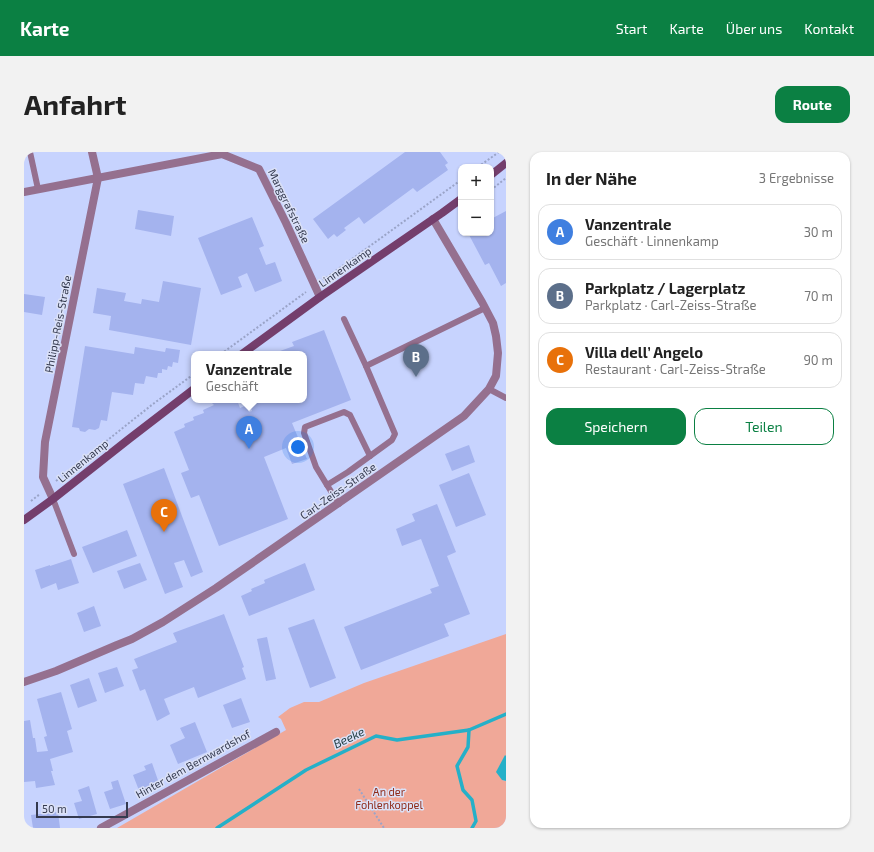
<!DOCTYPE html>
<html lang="de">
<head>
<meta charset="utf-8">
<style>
	body { margin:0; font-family:"Exo 2",sans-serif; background:#f2f2f2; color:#222 }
	.controls { position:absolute; right:12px; top:12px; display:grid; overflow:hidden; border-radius:8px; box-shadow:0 1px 3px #0004 }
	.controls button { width:36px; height:36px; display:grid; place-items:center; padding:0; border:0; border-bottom:1px solid #e0e0e0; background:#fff; color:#222; font:20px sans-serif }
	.scale { position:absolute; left:12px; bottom:10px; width:92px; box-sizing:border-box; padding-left:4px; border:2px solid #343a4f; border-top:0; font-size:11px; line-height:14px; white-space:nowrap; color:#343a4f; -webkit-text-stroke:3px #dbe1f7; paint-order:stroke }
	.you { position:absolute; left:274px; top:295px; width:14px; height:14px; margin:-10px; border:3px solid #fff; border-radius:50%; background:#1a73e8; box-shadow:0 0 0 6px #1a73e833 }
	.badge { display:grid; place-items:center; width:26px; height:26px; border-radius:50%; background:#0b8043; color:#fff; font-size:13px; font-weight:700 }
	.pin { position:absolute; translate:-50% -33px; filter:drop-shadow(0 1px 2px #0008) }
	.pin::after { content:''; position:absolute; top:21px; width:14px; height:12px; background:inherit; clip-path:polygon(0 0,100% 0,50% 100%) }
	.popup { position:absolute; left:167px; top:199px; width:116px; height:52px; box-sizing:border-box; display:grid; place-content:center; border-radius:8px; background:#fff; filter:drop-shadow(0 1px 3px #0005); font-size:13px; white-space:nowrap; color:#767676 }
	.popup b { font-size:15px; color:#222 }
	.popup::after { content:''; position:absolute; left:50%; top:100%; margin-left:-8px; border:8px solid transparent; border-top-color:#fff }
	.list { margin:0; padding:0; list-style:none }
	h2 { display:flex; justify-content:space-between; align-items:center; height:52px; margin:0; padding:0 16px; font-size:17px }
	h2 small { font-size:13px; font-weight:400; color:#767676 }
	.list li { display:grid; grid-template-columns:26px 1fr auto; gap:12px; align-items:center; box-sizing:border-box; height:56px; margin:0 8px 8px; padding:0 8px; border:1px solid #e0e0e0; border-radius:12px }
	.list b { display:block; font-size:15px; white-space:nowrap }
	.list p { margin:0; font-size:13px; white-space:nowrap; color:#767676 }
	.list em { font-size:13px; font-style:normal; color:#767676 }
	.actions { display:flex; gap:8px; padding:12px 16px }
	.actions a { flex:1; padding:9px 0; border:1px solid #0b8043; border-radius:12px; text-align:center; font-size:14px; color:#0b8043 }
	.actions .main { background:#0b8043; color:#fff }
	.map { position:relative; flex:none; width:482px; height:676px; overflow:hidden; border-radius:12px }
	header { display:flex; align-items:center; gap:24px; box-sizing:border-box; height:56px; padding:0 20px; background:#0b8043; color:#fff }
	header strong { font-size:19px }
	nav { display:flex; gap:22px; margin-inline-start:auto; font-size:14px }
	.intro { display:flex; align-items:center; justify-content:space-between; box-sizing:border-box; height:96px; padding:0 24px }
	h1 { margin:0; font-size:28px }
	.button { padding:10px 18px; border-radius:12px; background:#0b8043; color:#fff; font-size:14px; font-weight:700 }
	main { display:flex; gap:24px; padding:0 24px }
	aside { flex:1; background:#fff; border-radius:12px; box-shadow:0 1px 3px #0004 }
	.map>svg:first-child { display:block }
</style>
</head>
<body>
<header>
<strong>Karte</strong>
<nav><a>Start</a><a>Karte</a><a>Über uns</a><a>Kontakt</a></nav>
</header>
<div class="intro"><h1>Anfahrt</h1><a class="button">Route</a></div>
<main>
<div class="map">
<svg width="482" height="676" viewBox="0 0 482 676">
	<rect width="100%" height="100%" fill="#c7d3fe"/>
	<!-- green -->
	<polygon fill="#f0a898" points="482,482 482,604 481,604 478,628 482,629 482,676 93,676 262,578 257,567 254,565 266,556 280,550 295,550 340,531"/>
	<!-- water -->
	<polygon fill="#25b0c8" points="481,603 482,604 482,629 478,628 472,620"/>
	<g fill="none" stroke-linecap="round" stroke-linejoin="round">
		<!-- stream -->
		<g stroke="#25b0c8" stroke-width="3.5">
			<polyline points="445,578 444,595 433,614 439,638 448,648 452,669 448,676"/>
			<polyline points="193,676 282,618 352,584 373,588 445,578 482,562"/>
		</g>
	</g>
	<!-- building -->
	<g fill="#a4b3ee">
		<polygon points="381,0 416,0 424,11 421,13 424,18 393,40 389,36 340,72 335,65 320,76 322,78 313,85 310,82 304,87 289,67"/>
		<polygon points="114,58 150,64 147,84 111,77"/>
		<polygon points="482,59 482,131 477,134 465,111 461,113 444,81 467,81 467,67"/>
		<polygon points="228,65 240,94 235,96 242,113 251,110 258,129 231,140 223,121 214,125 218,135 197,143 174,86"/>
		<polygon points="139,129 177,136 167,193 85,178 87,164 69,161 73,136 102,141 100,149 117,152 118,147 135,150"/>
		<polygon points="0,142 21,145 18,163 0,160"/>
		<polygon points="300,178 327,248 268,271 283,307 268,312 262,296 240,305 264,367 195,394 175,343 167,346 157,321 165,318 150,280 161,275 160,272 170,268 169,265 180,261 179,258 190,253 188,251 195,248 213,248 216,256 223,253 225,260 228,259 224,248 280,248 280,202 257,202 256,199 270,194 268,190"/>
		<polygon points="61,194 110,202 111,195 141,200 142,196 156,198 154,211 149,210 148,215 144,214 143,218 138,217 138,221 134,221 133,226 122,224 120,232 111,231 109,243 88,240 83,269 77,268 75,276 71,278 65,277 61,280 56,279 55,276 48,275"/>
		<polygon points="445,293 451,310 428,319 421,302"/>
		<polygon points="140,316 179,420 167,425 160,408 150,411 159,435 141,442 99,332"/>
		<polygon points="445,321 462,363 432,375 415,333"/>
		<polygon points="413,352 432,400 423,404 446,462 420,472 425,484 337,518 320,475 408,441 406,437 415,434 397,387 378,394 372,377 391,369 388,362"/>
		<polygon points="103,378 113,404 69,421 58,395"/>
		<polygon points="47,407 55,431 34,438 32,431 17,437 11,418 26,413 26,414"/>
		<polygon points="116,411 123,428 100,437 93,419"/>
		<polygon points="281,411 291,438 225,464 217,444 228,439 227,437 241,431 240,428"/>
		<polygon points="70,454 77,474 60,480 53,461"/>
		<polygon points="200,462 220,515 218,516 222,527 174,546 170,535 140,547 146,562 133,569 121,537 116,539 108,518 114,516 110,507 153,490 149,481"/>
		<polygon points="290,467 312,526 286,536 264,476"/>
		<polygon points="243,485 252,527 242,529 233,487"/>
		<polygon points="93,515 100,534 81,541 74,521"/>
		<polygon points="65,526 73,549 54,556 46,533"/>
		<polygon points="37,540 48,577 43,579 49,600 26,607 29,619 27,619 31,633 12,636 11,629 0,630 0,569 6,568 9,586 11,586 13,600 24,599 20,585 23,584 13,547"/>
		<polygon points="217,546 226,570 208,576 199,553"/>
		<polygon points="171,570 183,600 154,612 146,593 161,586 156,576"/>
		<polygon points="128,611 136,634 116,641 109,623 122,618 120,614"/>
		<polygon points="94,628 102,652 86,657 80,640 89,637 87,630"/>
		<polygon points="65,634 73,662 55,667 50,651 58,649 54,638"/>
		<polygon points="34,660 36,676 9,676 7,663"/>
	</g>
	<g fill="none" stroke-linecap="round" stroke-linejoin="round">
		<!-- path -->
		<g stroke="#9aa4c8" stroke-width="2" stroke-dasharray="2 2" stroke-linecap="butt">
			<polyline points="454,15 475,0"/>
			<polyline points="467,38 482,26"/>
			<polyline points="299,128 437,28"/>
			<polyline points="197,202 282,140"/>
			<polyline points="32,329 129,252 170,222"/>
			<polyline points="7,349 16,342"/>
			<polyline points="335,637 360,676"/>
		</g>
		<!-- service -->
		<g stroke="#95708f" stroke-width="6">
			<polyline points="6,0 14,37"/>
			<polyline points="320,167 342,214"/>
			<polyline points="465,237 482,246"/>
			<polyline points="303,333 292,315 280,281 281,275 320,260 326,263 346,304"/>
			<polyline points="29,347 50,402"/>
			<polyline points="315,352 303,333 324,320 368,288 371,282 342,214 461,156"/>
		</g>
		<!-- minor -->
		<g stroke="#95708f" stroke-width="8">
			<polyline points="0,40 198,2 235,17 262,71 296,145"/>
			<polyline points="29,347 19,325 21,290 74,26 68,0"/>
			<polyline points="0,530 32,519 93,493 108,487 139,470 192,436 440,264 465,237 472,224 474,201 472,184 469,171 458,150 409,67"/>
			<polyline points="77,676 252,580"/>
		</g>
		<!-- secondary -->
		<g stroke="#743e6c" stroke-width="8">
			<polyline points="467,23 482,11"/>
			<polyline points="218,202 296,145 418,61 437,47"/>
			<polyline points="0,368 29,347 105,287 170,237"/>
		</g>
	</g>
	<g text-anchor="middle" stroke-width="3" stroke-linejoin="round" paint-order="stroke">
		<!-- street labels -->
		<g font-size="11" fill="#343a4f" stroke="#dbe1f7">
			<text transform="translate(265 54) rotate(64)" y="4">Marggrafstraße</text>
			<text transform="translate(321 115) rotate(-35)" y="4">Linnenkamp</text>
			<text transform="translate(34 172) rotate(-79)" y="4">Philipp-Reis-Straße</text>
			<text transform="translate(59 309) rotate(-39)" y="4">Linnenkamp</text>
			<text transform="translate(314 339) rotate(-35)" y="4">Carl-Zeiss-Straße</text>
			<text transform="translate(169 612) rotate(-29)" y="4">Hinter dem Bernwardshof</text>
		</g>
		<!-- park labels -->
		<g font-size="11" fill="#8f2a18" stroke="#dbe1f7">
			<text x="365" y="644">An der<tspan x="365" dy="13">Fohlenkoppel</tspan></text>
		</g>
		<!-- water labels -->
		<g font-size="12" font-style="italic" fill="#264147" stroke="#dbe1f7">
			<text transform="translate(325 586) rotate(-26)" y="4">Beeke</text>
		</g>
	</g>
</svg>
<div class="controls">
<button>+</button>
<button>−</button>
</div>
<div class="scale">50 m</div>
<div class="you"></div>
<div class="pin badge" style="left:225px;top:297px;background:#3f7fe0">A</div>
<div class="popup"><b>Vanzentrale</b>Geschäft</div>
<div class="pin badge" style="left:392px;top:225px;background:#5c6f8a">B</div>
<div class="pin badge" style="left:140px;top:380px;background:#e8710a">C</div>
</div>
<aside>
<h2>In der Nähe<small>3 Ergebnisse</small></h2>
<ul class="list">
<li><span class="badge" style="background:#3f7fe0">A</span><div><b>Vanzentrale</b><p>Geschäft · Linnenkamp</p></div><em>30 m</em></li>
<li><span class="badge" style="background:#5c6f8a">B</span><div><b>Parkplatz / Lagerplatz</b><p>Parkplatz · Carl-Zeiss-Straße</p></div><em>70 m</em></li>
<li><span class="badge" style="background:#e8710a">C</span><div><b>Villa dell’ Angelo</b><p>Restaurant · Carl-Zeiss-Straße</p></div><em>90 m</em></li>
</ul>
<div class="actions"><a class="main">Speichern</a><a>Teilen</a></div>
</aside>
</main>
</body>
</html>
